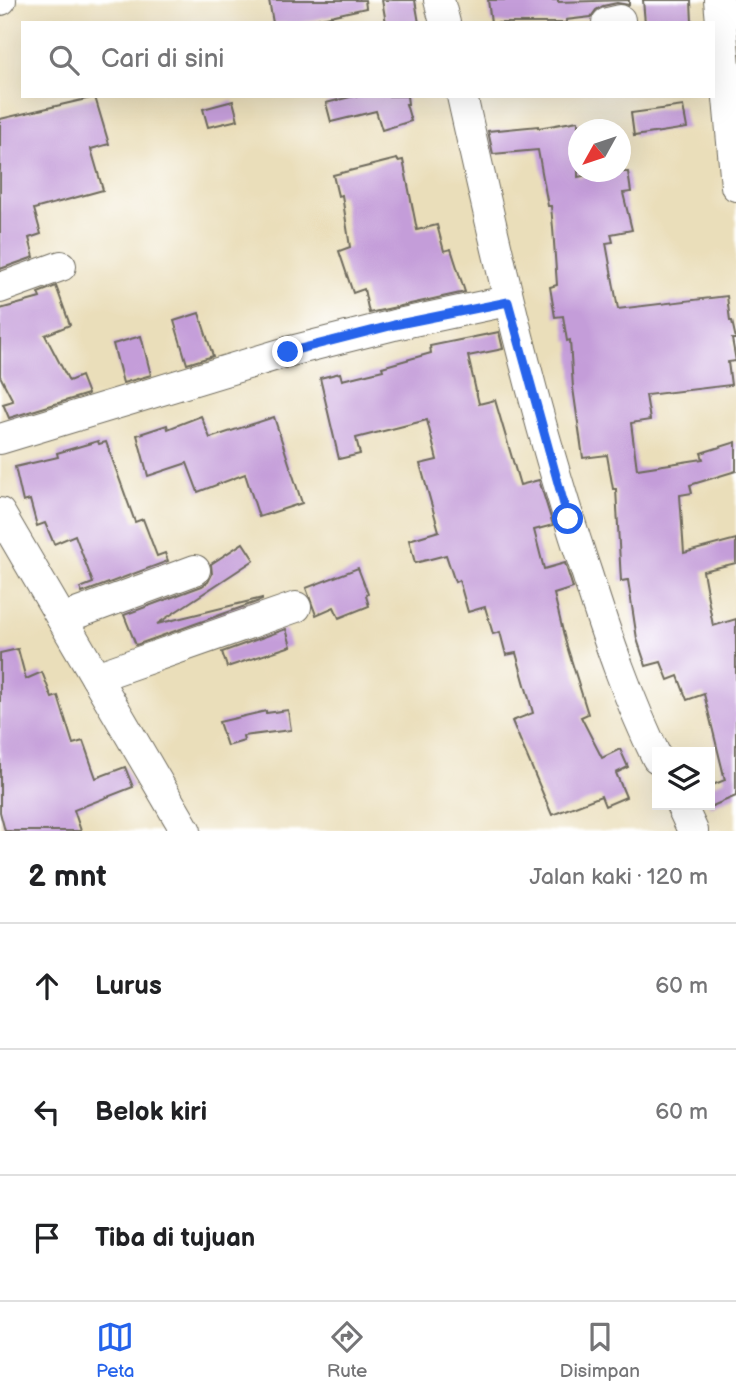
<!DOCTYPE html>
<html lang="id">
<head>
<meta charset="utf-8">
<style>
	body { margin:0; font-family:"Balsamiq Sans",sans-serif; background:#f6f6f6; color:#202124 }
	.controls { position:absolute; right:21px; bottom:21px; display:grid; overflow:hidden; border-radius:0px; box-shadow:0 7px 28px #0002 }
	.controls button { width:63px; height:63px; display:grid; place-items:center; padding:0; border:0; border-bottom:2px solid #e0e0e0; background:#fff; color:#202124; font:35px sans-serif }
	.compass { position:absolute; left:568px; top:119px; width:63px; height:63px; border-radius:50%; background:#fff; box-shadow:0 7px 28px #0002; rotate:230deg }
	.stop { position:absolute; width:21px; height:21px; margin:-16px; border:5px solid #2563eb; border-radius:50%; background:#fff }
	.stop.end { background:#2563eb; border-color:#fff; box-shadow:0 2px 7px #0008 }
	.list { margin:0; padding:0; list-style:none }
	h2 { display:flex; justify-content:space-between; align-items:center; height:91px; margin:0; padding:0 28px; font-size:30px }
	h2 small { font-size:23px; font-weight:400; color:#757577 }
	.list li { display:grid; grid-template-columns:46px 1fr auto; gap:21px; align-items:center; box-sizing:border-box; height:126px; padding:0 28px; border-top:2px solid #e0e0e0 }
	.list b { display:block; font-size:26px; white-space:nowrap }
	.list em { font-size:23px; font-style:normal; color:#757577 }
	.icon { flex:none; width:38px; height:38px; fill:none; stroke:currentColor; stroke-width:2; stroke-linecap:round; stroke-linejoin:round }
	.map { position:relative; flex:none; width:736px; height:831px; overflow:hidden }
	.search { position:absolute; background:#fff; box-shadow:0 7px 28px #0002; left:21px; right:21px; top:21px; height:77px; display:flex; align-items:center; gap:18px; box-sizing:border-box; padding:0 24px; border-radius:0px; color:#757577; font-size:26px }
	.sheet { height:469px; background:#fff }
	nav { display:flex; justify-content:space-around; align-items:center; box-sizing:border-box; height:98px; border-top:2px solid #e0e0e0; background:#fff; font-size:19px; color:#757577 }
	nav a { display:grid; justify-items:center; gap:4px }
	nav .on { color:#2563eb }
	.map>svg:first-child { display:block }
</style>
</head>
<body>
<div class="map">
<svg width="736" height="831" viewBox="0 0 736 831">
	<rect width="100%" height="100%" fill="#fff"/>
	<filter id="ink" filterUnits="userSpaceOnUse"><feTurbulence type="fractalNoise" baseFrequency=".0143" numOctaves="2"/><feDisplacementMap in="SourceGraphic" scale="14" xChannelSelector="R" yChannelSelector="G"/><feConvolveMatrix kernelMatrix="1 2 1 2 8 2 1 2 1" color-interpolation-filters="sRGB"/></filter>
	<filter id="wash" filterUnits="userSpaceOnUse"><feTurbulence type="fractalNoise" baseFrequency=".00686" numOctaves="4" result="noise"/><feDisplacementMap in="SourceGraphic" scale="28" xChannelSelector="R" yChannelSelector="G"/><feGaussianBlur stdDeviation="1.57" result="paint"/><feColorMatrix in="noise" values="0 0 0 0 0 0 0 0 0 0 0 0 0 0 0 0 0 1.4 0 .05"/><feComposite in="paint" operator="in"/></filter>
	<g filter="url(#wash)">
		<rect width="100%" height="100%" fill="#eadeba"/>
		<g id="blocks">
			<!-- building -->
			<g fill="#c49dd9">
				<polygon points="269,0 365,0 366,8 299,23 273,23"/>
				<polygon points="382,0 415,0 419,23 386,23"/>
				<polygon points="488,0 558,0 558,2 629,0 629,5 617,3 603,6 596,10 591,17 566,20 566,23 491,23"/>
				<polygon points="643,0 691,0 692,23 645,23"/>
				<polygon points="354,96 407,96 408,104 406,104 411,121 382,130 376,111 331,122 326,103"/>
				<polygon points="95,97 109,144 91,149 103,190 34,209 41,234 29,238 34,257 0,269 0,119"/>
				<polygon points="233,101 238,120 208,127 203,109"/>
				<polygon points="683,106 687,128 634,136 631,113"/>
				<polygon points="578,121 578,177 604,172 628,172 631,192 623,193 632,230 611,234 613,242 606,243 618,309 727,296 730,321 732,321 736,339 732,339 736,361 728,362 731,385 646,395 650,420 631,423 637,469 703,459 701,453 736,442 736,471 690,485 692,493 680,495 684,553 736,539 736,563 703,571 713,626 736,619 736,796 710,807 710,786 725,780 704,694 687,700 678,676 668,680 661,662 646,666 637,639 628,580 621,581 616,489 613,489 607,455 583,458 573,388 570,340 567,341 563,316 555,317 550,287 557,285 553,228 551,206 548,206 538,150 493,154 488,131 538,126 538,128"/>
				<polygon points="397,159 398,161 403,160 417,230 437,225 444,251 451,249 465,292 369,313 364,289 353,293 339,251 350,247 342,195 338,196 333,175"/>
				<polygon points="56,286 70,325 45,335 69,381 81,376 88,394 9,418 3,404 13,401 0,376 0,309 40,298 38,293"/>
				<polygon points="199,313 213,356 187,364 174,321"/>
				<polygon points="499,332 503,349 468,356 479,404 495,400 520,485 539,480 553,525 534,530 544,569 565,563 573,588 554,594 565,640 588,714 581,717 602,758 620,749 628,767 616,773 626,797 605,806 601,796 552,815 512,721 533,713 516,653 506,655 500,632 493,634 485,607 468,612 459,580 455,582 446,555 415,563 409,540 439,531 420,464 437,460 427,420 356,438 360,454 339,459 320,378 340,373 342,380 383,370 382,367 431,353 430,346"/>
				<polygon points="141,336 151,375 123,383 113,344"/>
				<polygon points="201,416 210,438 274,417 302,503 259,517 245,474 198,492 187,463 148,476 137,435 167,425 168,429"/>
				<polygon points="98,441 99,444 106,442 135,522 143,519 157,556 165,553 168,561 82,593 80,588 93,583 75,535 54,544 45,523 37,526 30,500 23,502 15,467 58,457 57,453"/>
				<polygon points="243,543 254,560 157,624 262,598 262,600 136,645 124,615 202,586 208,582 212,574 211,564"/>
				<polygon points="358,568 368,594 366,596 369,606 339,618 334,607 316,615 306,588"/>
				<polygon points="286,629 291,646 227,667 222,652"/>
				<polygon points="18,649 26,679 42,672 52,698 58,696 73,744 83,741 96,778 125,767 133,787 74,810 81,831 5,831 0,812 0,653"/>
				<polygon points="288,710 291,730 243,736 244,741 227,746 219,722 266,711 266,713"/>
			</g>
		</g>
	</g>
	<g filter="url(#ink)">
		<use href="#blocks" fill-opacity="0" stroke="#6e6a5d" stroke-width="2"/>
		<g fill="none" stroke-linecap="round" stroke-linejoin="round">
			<!-- minor casing -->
			<g stroke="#6e6a5d" stroke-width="32">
				<g id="minor">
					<polyline points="0,0 1,0"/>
					<polyline points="439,0 445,23"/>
					<polyline points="719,0 736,186"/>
					<polyline points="607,23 620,20"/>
					<path d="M462,96C498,257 534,418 587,574C607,637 628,699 657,758"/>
					<polyline points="0,288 61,266"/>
					<polyline points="0,439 287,352 394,325 507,301"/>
					<polyline points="0,513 186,831"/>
					<polyline points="62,619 195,570"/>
					<polyline points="96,677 296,607"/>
					<polyline points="681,805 693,831"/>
				</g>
			</g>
			<!-- minor -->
			<use href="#minor" stroke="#fff" stroke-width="30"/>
		</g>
	</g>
	<g fill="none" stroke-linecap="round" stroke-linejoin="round" filter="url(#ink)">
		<!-- route -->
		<polyline stroke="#2563eb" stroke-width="9" points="288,352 394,325 508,302 568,519"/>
	</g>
</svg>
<div class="controls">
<button><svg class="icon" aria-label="layers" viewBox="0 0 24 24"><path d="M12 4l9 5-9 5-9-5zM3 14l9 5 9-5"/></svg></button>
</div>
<svg class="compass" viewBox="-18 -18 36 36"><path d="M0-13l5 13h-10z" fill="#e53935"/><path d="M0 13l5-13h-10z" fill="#757577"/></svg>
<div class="stop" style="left:568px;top:519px"></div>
<div class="stop end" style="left:288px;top:352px"></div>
<div class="search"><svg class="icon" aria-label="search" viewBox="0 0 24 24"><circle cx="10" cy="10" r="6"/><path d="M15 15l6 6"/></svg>Cari di sini</div>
</div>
<section class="sheet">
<h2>2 mnt<small>Jalan kaki · 120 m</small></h2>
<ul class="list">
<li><svg class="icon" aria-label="ahead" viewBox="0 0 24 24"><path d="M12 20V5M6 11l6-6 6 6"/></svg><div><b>Lurus</b></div><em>60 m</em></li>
<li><svg class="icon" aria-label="left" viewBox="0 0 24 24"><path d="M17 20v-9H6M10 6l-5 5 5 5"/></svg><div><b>Belok kiri</b></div><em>60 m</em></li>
<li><svg class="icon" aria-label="arrive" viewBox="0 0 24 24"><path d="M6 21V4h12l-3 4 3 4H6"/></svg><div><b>Tiba di tujuan</b></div></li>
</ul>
</section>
<nav>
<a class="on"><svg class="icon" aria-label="map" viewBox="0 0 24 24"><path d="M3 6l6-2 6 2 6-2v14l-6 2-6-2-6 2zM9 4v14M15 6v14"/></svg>Peta</a>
<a><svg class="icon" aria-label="directions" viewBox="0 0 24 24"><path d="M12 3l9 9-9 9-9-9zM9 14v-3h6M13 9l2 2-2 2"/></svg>Rute</a>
<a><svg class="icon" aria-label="saved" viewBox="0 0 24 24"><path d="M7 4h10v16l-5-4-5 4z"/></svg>Disimpan</a>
</nav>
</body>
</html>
